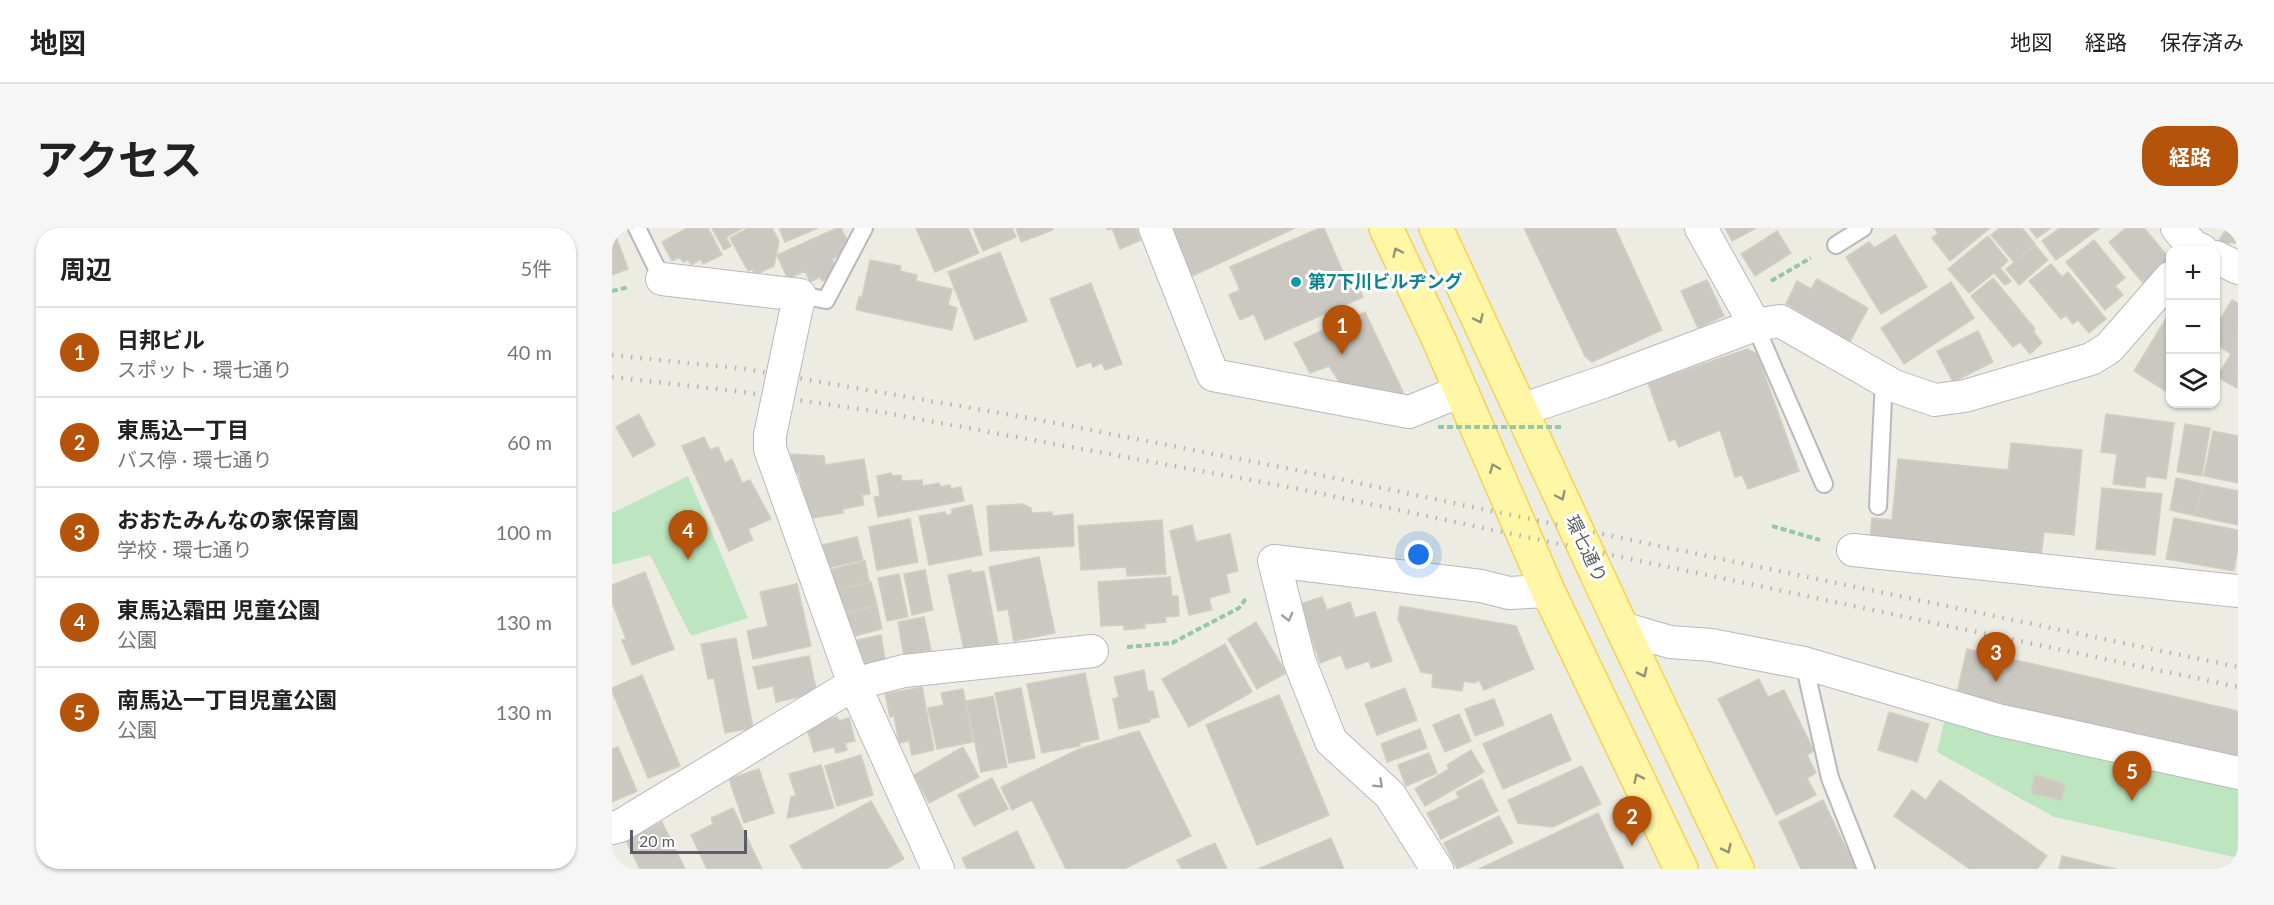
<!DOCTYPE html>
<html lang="ja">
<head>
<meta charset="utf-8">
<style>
	body { margin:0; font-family:Lato,"Noto Sans JP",sans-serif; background:#f6f6f6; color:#222 }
	.controls { position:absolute; right:18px; top:18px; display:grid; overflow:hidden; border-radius:12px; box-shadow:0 2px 4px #0004 }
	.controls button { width:54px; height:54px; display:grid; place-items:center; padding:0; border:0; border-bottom:2px solid #e0e0e0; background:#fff; color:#222; font:30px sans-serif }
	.scale { position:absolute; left:18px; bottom:15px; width:117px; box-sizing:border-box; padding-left:6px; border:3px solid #5a5d63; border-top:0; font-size:16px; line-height:21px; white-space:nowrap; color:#5a5d63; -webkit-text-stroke:4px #fff; paint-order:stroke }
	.you { position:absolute; left:807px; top:327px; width:21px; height:21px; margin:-15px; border:4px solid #fff; border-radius:50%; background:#1a73e8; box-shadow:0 0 0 9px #1a73e833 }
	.badge { display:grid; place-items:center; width:39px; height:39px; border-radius:50%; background:#b45309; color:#fff; font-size:20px; font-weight:700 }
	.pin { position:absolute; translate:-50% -50px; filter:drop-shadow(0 2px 3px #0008) }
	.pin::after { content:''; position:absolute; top:32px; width:21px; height:18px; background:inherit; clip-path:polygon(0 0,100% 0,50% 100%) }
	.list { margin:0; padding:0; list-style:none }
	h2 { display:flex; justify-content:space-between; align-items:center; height:78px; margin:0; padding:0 24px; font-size:26px }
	h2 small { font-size:20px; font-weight:400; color:#767676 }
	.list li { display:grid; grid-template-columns:39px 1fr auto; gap:18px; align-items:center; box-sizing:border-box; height:90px; padding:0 24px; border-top:2px solid #e0e0e0 }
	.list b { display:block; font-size:22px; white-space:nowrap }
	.list p { margin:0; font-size:20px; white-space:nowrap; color:#767676 }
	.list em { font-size:20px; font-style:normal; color:#767676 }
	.icon { flex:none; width:33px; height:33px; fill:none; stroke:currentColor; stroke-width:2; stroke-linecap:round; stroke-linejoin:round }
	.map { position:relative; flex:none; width:1626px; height:641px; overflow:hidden; border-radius:24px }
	header { display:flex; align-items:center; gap:36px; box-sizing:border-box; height:84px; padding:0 30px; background:#fff; border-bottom:2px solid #e0e0e0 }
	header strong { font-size:28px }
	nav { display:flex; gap:33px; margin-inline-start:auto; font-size:21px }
	.intro { display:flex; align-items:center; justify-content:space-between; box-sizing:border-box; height:144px; padding:0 36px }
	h1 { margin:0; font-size:42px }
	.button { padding:15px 27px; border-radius:24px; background:#b45309; color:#fff; font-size:21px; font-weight:700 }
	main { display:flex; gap:36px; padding:0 36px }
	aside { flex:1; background:#fff; border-radius:24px; box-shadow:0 2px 4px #0004 }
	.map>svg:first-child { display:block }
</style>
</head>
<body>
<header>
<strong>地図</strong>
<nav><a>地図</a><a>経路</a><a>保存済み</a></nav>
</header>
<div class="intro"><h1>アクセス</h1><a class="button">経路</a></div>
<main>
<aside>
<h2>周辺<small>5件</small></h2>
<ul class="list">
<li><span class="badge">1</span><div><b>日邦ビル</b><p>スポット · 環七通り</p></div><em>40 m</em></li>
<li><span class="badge">2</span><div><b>東馬込一丁目</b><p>バス停 · 環七通り</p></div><em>60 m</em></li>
<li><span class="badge">3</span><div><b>おおたみんなの家保育園</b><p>学校 · 環七通り</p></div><em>100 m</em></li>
<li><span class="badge">4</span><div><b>東馬込霜田 児童公園</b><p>公園</p></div><em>130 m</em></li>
<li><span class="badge">5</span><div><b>南馬込一丁目児童公園</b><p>公園</p></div><em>130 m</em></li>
</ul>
</aside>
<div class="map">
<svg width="1626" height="641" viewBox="0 0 1626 641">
	<rect width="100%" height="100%" fill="#edece2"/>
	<!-- green -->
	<g fill="#bde6c0">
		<polygon points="76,248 136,390 79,408 38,327 0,337 0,285"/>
		<polygon points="1333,490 1626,558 1626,630 1442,589 1325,524"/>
	</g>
	<!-- building -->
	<g fill="#cac8c1" stroke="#d2cec0" stroke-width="1.5">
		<polygon points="75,0 96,0 110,27 91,36 89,31 79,37 76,32 71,34 68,29 60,33 50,14"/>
		<polygon points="100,0 131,0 114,9 119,18 112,22"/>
		<polygon points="136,0 160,0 167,13 162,38 143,47 140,41 136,43 118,10"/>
		<polygon points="167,0 206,0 173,14"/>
		<polygon points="225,0 229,0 236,14 230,17 234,25 220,31 224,38 220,39 224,46 210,53 208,49 198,54 193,43 176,51 165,27"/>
		<polygon points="304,0 356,0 367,25 323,44"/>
		<polygon points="361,0 400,0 404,9 371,23"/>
		<polygon points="404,0 441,0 441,2 409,14"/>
		<polygon points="495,0 524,0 529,12 508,21 500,0 496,2"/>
		<polygon points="552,0 683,0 576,50"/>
		<polygon points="708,0 712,0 732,46 739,43 751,69 653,112 642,86 628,92 617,67 628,62 618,39"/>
		<polygon points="912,0 1003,0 1050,102 980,134 973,128"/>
		<polygon points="1113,0 1144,0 1120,13"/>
		<polygon points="1322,0 1378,0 1338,33 1320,10 1326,5"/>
		<polygon points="1388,0 1410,0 1423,16 1402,34 1379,7"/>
		<polygon points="1417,0 1439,0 1425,10"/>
		<polygon points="1448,0 1488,0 1444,32 1430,13"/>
		<polygon points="1514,0 1532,0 1558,31 1531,55 1497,14"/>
		<polygon points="1615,0 1626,0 1626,15 1605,15"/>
		<polygon points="1165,3 1179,25 1143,48 1129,26"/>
		<polygon points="1283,7 1315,59 1269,86 1234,29 1257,14 1262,20"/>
		<polygon points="1376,8 1396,33 1388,40 1399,53 1393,57 1382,45 1357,65 1336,41"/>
		<polygon points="5,11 16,41 0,47 0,12"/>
		<polygon points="1482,12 1513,50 1503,58 1511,67 1493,82 1454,34"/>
		<polygon points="1423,17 1436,32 1407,57 1394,41"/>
		<polygon points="388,24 415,93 363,112 336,44"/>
		<polygon points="258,32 289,38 288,43 305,47 304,53 340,61 336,77 345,80 340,102 244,82 247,69 250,69"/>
		<polygon points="1439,36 1450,49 1456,44 1494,91 1477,105 1466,92 1461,96 1454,87 1449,91 1417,53"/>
		<polygon points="1381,50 1423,101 1421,103 1430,115 1418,126 1408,114 1401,119 1359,68"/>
		<polygon points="1205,51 1256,80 1238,114 1174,76 1185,53 1199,61"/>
		<polygon points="1095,52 1112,88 1086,100 1069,63"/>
		<polygon points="1339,54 1362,90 1292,136 1269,100"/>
		<polygon points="479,55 510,136 493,142 490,135 481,139 479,134 465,139 438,71"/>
		<polygon points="1620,72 1626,75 1625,160 1605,149 1619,126 1604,116 1604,98"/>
		<polygon points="753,84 792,166 732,161 717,138 698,145 682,115"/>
		<polygon points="1558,84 1558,166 1522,143"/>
		<polygon points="1366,103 1381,134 1341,154 1325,123"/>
		<polygon points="1135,121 1145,126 1187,243 1136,261 1130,247 1123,249 1108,202 1067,219 1063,211 1057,213 1036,155"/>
		<polygon points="27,186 43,217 21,229 4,199"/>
		<polygon points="1494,186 1562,195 1554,251 1534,248 1533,260 1501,256 1505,226 1489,224"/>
		<polygon points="1573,196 1598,200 1590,248 1565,244"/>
		<polygon points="1601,203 1626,208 1626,255 1592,248"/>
		<polygon points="92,209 98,222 106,219 113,235 120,231 130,255 138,252 159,291 136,301 141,312 117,323 70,218"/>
		<polygon points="1399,215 1470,222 1462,307 1432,304 1429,327 1258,310 1260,290 1280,292 1286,231 1396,242"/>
		<polygon points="179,226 212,228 213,237 252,231 258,266 250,267 252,277 231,281 231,285 195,291 187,245 183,245"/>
		<polygon points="279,245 280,248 289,247 290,253 310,252 311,258 327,255 328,259 338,257 339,261 349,259 352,273 266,289 262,269 268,268 265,248"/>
		<polygon points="1564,250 1591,256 1584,288 1558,282"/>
		<polygon points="1591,256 1626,263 1626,297 1584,288"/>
		<polygon points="1490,260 1550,266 1543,327 1484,321"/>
		<polygon points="410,276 419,280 420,285 440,284 440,288 461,286 462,318 378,323 375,278"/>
		<polygon points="360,277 370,327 317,337 307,288 333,284 334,287 340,286 340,281"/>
		<polygon points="1562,290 1626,302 1626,320 1622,343 1554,331"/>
		<polygon points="298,291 306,334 265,342 257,299"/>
		<polygon points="550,292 554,346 515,348 514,339 469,342 466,298"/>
		<polygon points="580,297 584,314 618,306 626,343 614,346 618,364 597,370 600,382 577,387 558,303"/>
		<polygon points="245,309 251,332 211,341 205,318"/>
		<polygon points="427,329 443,405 402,413 396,381 386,383 377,339"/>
		<polygon points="253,333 257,354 218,364 213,343"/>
		<polygon points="313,342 321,382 300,387 292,346"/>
		<polygon points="359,342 359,345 372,343 386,415 352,422 336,347"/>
		<polygon points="33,344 62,421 20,437 10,412 14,411 0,374 0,357"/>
		<polygon points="287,346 296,389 275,393 266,350"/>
		<polygon points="558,349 560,368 566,368 567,388 553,389 554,394 532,396 533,400 512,402 512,397 489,398 486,354"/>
		<polygon points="259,354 265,377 225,387 220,364"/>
		<polygon points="185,356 199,418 141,431 135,403 156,398 148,364"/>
		<polygon points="710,369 715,382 738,374 743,390 763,384 780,433 759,440 757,433 734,441 729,427 708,435 688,376"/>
		<polygon points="265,378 270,401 231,411 225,388"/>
		<polygon points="788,378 904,398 922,441 872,462 867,452 863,455 852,453 850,463 820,459 821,446 809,444 786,391"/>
		<polygon points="312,389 319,422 292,428 286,394"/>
		<polygon points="644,394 674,445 645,461 616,411"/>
		<polygon points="269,407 274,437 241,443 236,414"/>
		<polygon points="124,410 141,500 113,505 102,450 96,451 89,416"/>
		<polygon points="613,416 640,464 577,499 550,451"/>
		<polygon points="1355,421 1626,483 1626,533 1344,469"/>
		<polygon points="197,428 205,465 164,474 161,458 146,461 141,439"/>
		<polygon points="532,442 536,464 541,463 547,489 538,491 538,494 507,501 501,471 507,469 502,449"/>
		<polygon points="473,445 487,511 468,515 468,518 430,525 415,456"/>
		<polygon points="30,447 68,538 36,550 0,463 0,460"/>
		<polygon points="1147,451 1156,469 1172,462 1202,523 1195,527 1204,545 1195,550 1204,567 1164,587 1106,471"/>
		<polygon points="310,459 322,522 300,527 297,513 287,515 282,488 278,489 273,466"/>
		<polygon points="409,460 423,530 397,535 383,465"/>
		<polygon points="793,460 805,492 765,507 753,476"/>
		<polygon points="351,461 361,514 325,521 316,480 332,477 329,465"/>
		<polygon points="667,467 717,587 645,617 594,497"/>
		<polygon points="381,468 395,539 369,544 354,473"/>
		<polygon points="882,471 892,497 863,508 853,481"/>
		<polygon points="1277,484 1317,496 1305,534 1266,522"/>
		<polygon points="847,486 859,513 833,524 821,497"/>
		<polygon points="939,486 959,532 891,561 871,516"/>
		<polygon points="225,489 227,493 237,490 243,513 233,515 235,522 224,525 222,519 202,524 195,501 204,499 203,495"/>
		<polygon points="808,501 815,520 775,534 769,516"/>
		<polygon points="527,503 579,608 512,641 454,641 420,572 400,582 389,559 467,521"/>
		<polygon points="6,519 25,563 0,574 0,521"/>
		<polygon points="351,519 367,549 317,575 302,547"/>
		<polygon points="859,522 872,544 813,578 803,561 837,541 835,537"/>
		<polygon points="817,525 825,545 794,558 786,537"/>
		<polygon points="249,527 261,567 225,578 213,538"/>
		<polygon points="209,537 222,580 175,590 179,569 184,568 177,546"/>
		<polygon points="970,538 989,576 941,599 906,595 896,572"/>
		<polygon points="147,541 162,585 132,595 117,551"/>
		<polygon points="1423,547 1453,556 1449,572 1419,565"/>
		<polygon points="380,550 396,581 362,598 346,567"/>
		<polygon points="870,551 886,583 829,611 815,585 847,570 844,564"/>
		<polygon points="1328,552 1435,628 1425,641 1358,641 1282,588 1300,562 1314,572"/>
		<polygon points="1211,572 1244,641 1189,641 1167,594"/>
		<polygon points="259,573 292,631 274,641 191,641 178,618"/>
		<polygon points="121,580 150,641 95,641 79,607 101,596 99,590"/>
		<polygon points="986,585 1012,641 867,641"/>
		<polygon points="887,588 901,615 845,641 832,615"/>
		<polygon points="50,594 73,641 28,641 14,612"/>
		<polygon points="405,603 423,641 355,641 350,630"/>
		<polygon points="719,610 732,641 646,641"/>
		<polygon points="603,615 615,641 570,641 565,632"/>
		<polygon points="1450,628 1504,641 1447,641"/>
	</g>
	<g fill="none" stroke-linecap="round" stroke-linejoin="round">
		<!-- service casing -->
		<g stroke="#b7b9bf" stroke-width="20">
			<g id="service">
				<polyline points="25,0 50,51"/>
				<polyline points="1224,17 1251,0"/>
				<polyline points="188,67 214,72 252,0"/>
				<polyline points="1143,97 1212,256"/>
				<polyline points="1266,278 1272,151"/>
				<polyline points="1192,435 1218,550 1254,641"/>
			</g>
		</g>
		<!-- minor casing -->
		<g stroke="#b7b9bf" stroke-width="34">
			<g id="minor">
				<polyline points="543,0 601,147 797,184 849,163"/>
				<polyline points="1089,0 1143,97"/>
				<polyline points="1565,0 1581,18 1590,22"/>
				<polyline points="1604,29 1626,40"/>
				<polyline points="50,51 188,67 184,83"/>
				<polyline points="909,182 994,153 1143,97 1168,93 1282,158 1323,172 1353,168 1479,131 1497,120 1558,50"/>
				<polyline points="158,207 158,221 242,456 326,641"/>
				<polyline points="1241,322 1626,363"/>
				<polyline points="1010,400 1058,414 1099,417 1192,435 1386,492 1626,545"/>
				<polyline points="0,600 8,598 242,456 292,443 480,423"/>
				<polyline points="825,641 778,567 719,513 687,432 662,333 869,358 897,365 936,363"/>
			</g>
		</g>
		<!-- primary casing -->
		<g stroke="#f4d254" stroke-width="36">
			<g id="primary">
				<polyline points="774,0 827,112 936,363 1069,641"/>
				<polyline points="824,0 1010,400 1125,641"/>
			</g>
		</g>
		<!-- path -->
		<g stroke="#96c7a7" stroke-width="4" stroke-dasharray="6 3" stroke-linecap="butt">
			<polyline points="1159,53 1199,30"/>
			<polyline points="0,63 17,59"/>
			<polyline points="1160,298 1208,312"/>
			<polyline points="515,419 560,415 627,380 635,369"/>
		</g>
		<!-- service -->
		<use href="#service" stroke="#fff" stroke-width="16"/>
		<!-- minor -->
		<use href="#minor" stroke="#fff" stroke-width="32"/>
		<!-- primary -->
		<use href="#primary" stroke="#fff7a5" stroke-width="33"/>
		<!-- rail -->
		<g stroke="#b3b4b4" stroke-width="4.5" stroke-dasharray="1.5 8" stroke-linecap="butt">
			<polyline points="0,127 133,141 417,190 689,243 1626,439"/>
			<polyline points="0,149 132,164 274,185 682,260 1626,459"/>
		</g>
		<!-- minor-bridge casing -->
		<g stroke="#b7b9bf" stroke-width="34" stroke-linecap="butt">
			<polyline id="minor-bridge" points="158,207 184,83"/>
		</g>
		<!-- path-bridge -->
		<polyline stroke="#96c7a7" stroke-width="4" stroke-dasharray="6 3" stroke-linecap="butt" points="826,199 951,199"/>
		<!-- minor-bridge -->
		<use href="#minor-bridge" stroke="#fff" stroke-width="32"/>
	</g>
	<!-- one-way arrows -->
	<defs><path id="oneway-chevron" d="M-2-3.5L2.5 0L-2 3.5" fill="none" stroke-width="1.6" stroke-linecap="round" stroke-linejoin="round" transform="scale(1.5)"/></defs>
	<g stroke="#94937a">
		<use href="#oneway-chevron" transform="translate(785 24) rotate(-115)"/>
		<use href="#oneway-chevron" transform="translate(867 91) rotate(65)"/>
		<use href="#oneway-chevron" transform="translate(882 240) rotate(-113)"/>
		<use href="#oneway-chevron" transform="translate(949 268) rotate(65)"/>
		<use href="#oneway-chevron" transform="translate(1031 445) rotate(64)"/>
		<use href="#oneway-chevron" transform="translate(1026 550) rotate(-116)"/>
		<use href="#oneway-chevron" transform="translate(1115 621) rotate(64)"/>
	</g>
	<g stroke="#9c9ea1">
		<use href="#oneway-chevron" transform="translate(676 389) rotate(76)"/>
		<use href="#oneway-chevron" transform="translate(767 556) rotate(43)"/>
	</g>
	<!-- markers -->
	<circle fill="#0f9aa8" stroke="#fff" stroke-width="2" cx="684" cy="54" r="6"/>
	<g text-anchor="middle" stroke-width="6" stroke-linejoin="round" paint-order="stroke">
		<!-- culture labels -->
		<g font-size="18" font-weight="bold" fill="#0d838f" stroke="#fff" text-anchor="start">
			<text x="696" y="60">第7下川ビルヂング</text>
		</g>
		<!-- street labels -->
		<g font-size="18" fill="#5a5d63" stroke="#fff">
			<text transform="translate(974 321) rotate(65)" y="6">環七通り</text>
		</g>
	</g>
</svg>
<div class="controls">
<button>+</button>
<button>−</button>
<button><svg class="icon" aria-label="layers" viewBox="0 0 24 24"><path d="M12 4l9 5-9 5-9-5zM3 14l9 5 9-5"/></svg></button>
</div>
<div class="scale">20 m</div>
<div class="you"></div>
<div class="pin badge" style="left:730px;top:127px">1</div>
<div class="pin badge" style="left:1020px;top:618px">2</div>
<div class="pin badge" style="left:1384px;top:454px">3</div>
<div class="pin badge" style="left:76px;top:332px">4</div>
<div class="pin badge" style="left:1520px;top:573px">5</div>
</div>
</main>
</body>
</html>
